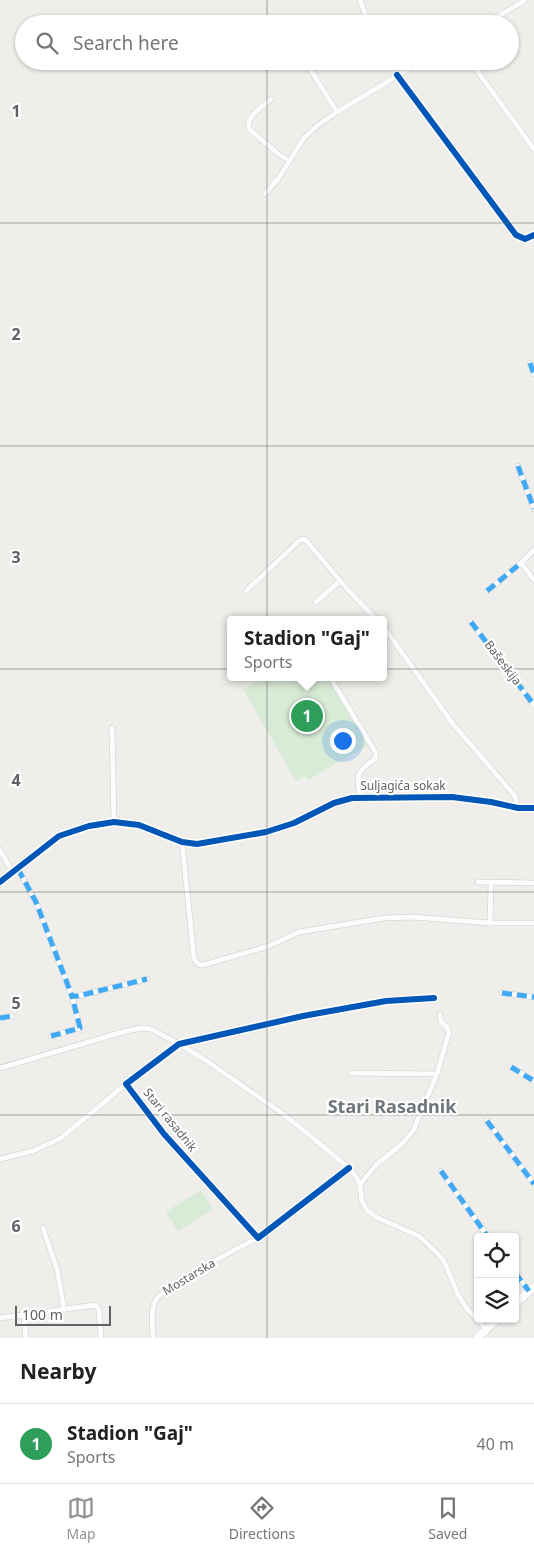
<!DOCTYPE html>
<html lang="en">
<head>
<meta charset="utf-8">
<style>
	body { margin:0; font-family:"Noto Sans",sans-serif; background:#f2f2f2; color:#222 }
	.controls { position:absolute; right:15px; bottom:15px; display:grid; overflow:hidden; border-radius:5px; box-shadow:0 1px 4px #0004 }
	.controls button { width:45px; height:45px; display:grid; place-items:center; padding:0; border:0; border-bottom:1px solid #e0e0e0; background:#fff; color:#222; font:25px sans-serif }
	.scale { position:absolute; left:15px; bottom:12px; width:96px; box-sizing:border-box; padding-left:5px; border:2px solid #5f6368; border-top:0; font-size:14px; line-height:18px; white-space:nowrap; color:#5f6368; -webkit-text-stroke:4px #fff; paint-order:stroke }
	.you { position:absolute; left:342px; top:740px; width:18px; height:18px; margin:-12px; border:4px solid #fff; border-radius:50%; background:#1a73e8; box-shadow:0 0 0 8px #1a73e833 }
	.badge { display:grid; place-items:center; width:32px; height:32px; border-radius:50%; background:#919496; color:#fff; font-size:16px; font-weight:700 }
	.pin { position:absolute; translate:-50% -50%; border:2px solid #fff; box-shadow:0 1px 5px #0006 }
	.popup { position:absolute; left:227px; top:616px; width:160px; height:65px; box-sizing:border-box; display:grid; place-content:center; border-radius:5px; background:#fff; filter:drop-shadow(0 1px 4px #0005); font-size:16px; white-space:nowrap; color:#767676 }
	.popup b { font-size:19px; color:#222 }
	.popup::after { content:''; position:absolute; left:50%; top:100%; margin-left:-10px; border:10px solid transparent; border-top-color:#fff }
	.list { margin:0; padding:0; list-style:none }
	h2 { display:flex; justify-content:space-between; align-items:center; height:65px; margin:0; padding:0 20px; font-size:21px }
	h2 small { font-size:16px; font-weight:400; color:#767676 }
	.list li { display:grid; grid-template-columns:32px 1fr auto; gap:15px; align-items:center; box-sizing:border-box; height:80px; padding:0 20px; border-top:1px solid #e0e0e0 }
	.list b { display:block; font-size:19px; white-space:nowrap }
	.list p { margin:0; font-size:16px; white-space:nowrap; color:#767676 }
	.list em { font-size:16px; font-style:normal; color:#767676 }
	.icon { flex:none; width:28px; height:28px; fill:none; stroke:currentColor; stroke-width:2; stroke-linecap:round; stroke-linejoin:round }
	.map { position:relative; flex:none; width:534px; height:1338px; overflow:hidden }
	.search { position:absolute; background:#fff; box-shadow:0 1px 4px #0004; left:15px; right:15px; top:15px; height:55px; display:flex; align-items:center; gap:12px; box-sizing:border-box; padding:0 18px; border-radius:28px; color:#767676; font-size:19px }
	.sheet { height:145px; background:#fff }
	nav { display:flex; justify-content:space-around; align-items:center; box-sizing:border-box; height:70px; border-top:1px solid #e0e0e0; background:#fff; font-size:14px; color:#767676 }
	nav a { display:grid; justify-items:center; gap:2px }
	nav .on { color:#919496 }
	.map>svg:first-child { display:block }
</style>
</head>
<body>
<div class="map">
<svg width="534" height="1338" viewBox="0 0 534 1338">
	<rect width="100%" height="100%" fill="#efeeea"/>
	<!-- green -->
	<g fill="#d8ebd6">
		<polygon points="263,677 334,677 372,743 308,780 305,776 296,781 243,689"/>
		<polygon points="201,1190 213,1209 178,1231 166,1212"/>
	</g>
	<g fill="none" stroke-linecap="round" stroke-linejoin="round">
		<!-- street casing -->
		<g stroke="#cbcccc" stroke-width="6">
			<g id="street">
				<polyline points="360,0 368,21"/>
				<polyline points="486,24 525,0"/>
				<polyline points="470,61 534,149"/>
				<polyline points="307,64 337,112"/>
				<polyline points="397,75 516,235 525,239 534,235"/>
				<path d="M271,99C262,107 246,116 249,129L277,153L289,161"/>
				<polyline points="265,194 278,179 304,138 318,125 337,112 422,61"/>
				<polyline points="530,363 534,374"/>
				<polyline points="518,466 534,509"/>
				<polyline points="534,550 521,563 534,580"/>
				<polyline points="246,591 300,540 305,539 348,590 377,620"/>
				<polyline points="487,591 521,563"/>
				<polyline points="316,602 340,581"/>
				<polyline points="471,622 534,705"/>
				<polyline points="383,626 453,724 515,796 518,808"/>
				<path d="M330,677L376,753L375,759C355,773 357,774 360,797"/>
				<polyline points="112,728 114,822"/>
				<polyline points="182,842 194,959 199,965 203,965 269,946 299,932 384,918 412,917 490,923 491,883"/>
				<polyline points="0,850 13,873"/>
				<polyline points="18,869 36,902 72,996 78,996 147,979"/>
				<polyline points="0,882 59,836 89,826 114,822 139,825 182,842 197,844 266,832 294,823 334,803 352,798 452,797 491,802 518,808 534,808"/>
				<polyline points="478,882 534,883"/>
				<polyline points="490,923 534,923"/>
				<polyline points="502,993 534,997"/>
				<polyline points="0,1018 12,1016"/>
				<polyline points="51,1036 80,1028 72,996"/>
				<polyline points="511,1067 534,1081"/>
				<polyline points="0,1068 126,1031 142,1028 151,1029 179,1044 204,1059 283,1114 308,1134 349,1168 356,1177 360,1184 362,1201 367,1210 376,1217 419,1236 439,1255 445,1263 458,1295 468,1310 487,1330"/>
				<polyline points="351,1073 437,1074"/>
				<polyline points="487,1121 534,1184"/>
				<polyline points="0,1159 33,1151 61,1138 126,1084"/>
				<polyline points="349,1168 258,1238 164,1134 126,1084 179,1044 303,1016 386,1001 434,998"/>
				<polyline points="441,1171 488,1237"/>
				<polyline points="360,1184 377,1164 403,1143 413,1131 437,1074 449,1032 447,1027 441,1022 440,1015"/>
				<polyline points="43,1228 57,1269 64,1309"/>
				<polyline points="515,1273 529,1291"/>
				<polyline points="24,1315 26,1338"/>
				<polyline points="0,1318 95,1305 99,1310 101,1338"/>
				<path d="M153,1338C153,1326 150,1310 156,1300C163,1286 240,1247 258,1238"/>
			</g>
		</g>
		<!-- secondary casing -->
		<g stroke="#cacacb" stroke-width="9">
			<g id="secondary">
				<polyline points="515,1304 534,1287"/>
				<polyline points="477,1338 498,1319"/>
			</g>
		</g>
		<!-- street -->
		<use href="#street" stroke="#fdfcfc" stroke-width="5"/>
		<!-- secondary -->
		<use href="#secondary" stroke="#fdfcfc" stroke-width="8"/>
		<!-- rail -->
		<polyline stroke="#e4e4e4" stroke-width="2" stroke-dasharray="1 6" stroke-linecap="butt" points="0,1055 221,995 317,972 408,962 491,961 534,963"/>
		<!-- quiet -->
		<g stroke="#3fa9f5" stroke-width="5" stroke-dasharray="10 5" stroke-linecap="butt">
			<polyline points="530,363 534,374"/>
			<polyline points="518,466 534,509"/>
			<polyline points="487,591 521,563"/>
			<polyline points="471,622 534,705"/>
			<polyline points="18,869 36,902 72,996 78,996 147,979"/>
			<polyline points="502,993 534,997"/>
			<polyline points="0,1018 12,1016"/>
			<polyline points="51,1036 80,1028 72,996"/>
			<polyline points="511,1067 534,1081"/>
			<polyline points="487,1121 534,1184"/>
			<polyline points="441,1171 488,1237"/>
			<polyline points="515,1273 529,1291"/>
		</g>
		<!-- cycleway casing -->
		<g stroke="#fff" stroke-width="9">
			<g id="cycleway">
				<polyline points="397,75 516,235 525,239 534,235"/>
				<polyline points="0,882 59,836 89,826 114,822 139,825 182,842 197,844 266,832 294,823 334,803 352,798 452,797 491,802 518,808 534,808"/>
				<polyline points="349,1168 258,1238 164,1134 126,1084 179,1044 303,1016 386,1001 434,998"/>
			</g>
		</g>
		<!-- cycleway -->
		<use href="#cycleway" stroke="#0057b8" stroke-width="6"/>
	</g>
	<!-- grid -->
	<path fill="none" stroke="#5f6368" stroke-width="1" stroke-opacity="0.55" d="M267,0V24M267,61V1338M0,223H534M0,446H534M0,669H534M0,892H534M0,1115H534"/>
	<g text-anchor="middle" stroke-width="4.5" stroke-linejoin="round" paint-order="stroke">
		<!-- street labels -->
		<g font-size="12" fill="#5f6368" stroke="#fff">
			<text transform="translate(503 663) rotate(53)" y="4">Bašeskija</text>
			<text x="403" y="790">Suljagića sokak</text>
			<text transform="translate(170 1120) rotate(51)" y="4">Stari rasadnik</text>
			<text transform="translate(189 1277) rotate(-31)" y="4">Mostarska</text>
		</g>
		<!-- district labels -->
		<g font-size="18" font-weight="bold" fill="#70757a" stroke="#fff">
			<text x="392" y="1113">Stari Rasadnik</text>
		</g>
	</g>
	<g font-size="16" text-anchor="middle" font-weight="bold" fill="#5f6368" stroke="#fff" stroke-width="4.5" stroke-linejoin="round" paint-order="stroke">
		<text x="16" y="117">1</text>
		<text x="16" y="340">2</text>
		<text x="16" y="563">3</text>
		<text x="16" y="786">4</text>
		<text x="16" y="1009">5</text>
		<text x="16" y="1232">6</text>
	</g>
</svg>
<div class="controls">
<button><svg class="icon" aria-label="locate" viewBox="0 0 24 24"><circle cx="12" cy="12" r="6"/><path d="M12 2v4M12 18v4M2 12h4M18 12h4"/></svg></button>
<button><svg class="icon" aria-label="layers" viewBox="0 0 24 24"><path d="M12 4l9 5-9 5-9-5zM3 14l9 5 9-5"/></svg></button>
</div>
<div class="scale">100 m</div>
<div class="you"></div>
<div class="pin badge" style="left:307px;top:716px;background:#2e9e5b">1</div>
<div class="popup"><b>Stadion &quot;Gaj&quot;</b>Sports</div>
<div class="search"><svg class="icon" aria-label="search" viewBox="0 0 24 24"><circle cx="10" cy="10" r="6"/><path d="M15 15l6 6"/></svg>Search here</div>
</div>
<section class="sheet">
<h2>Nearby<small></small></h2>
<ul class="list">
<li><span class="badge" style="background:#2e9e5b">1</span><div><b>Stadion &quot;Gaj&quot;</b><p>Sports</p></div><em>40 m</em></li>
</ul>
</section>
<nav>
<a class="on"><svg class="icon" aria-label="map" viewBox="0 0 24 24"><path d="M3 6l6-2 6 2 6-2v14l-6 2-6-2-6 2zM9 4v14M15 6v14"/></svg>Map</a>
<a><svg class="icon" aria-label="directions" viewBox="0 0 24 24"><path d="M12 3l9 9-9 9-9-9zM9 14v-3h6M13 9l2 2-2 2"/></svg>Directions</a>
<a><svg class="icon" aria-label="saved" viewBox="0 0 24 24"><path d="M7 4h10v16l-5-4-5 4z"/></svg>Saved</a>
</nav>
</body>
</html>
